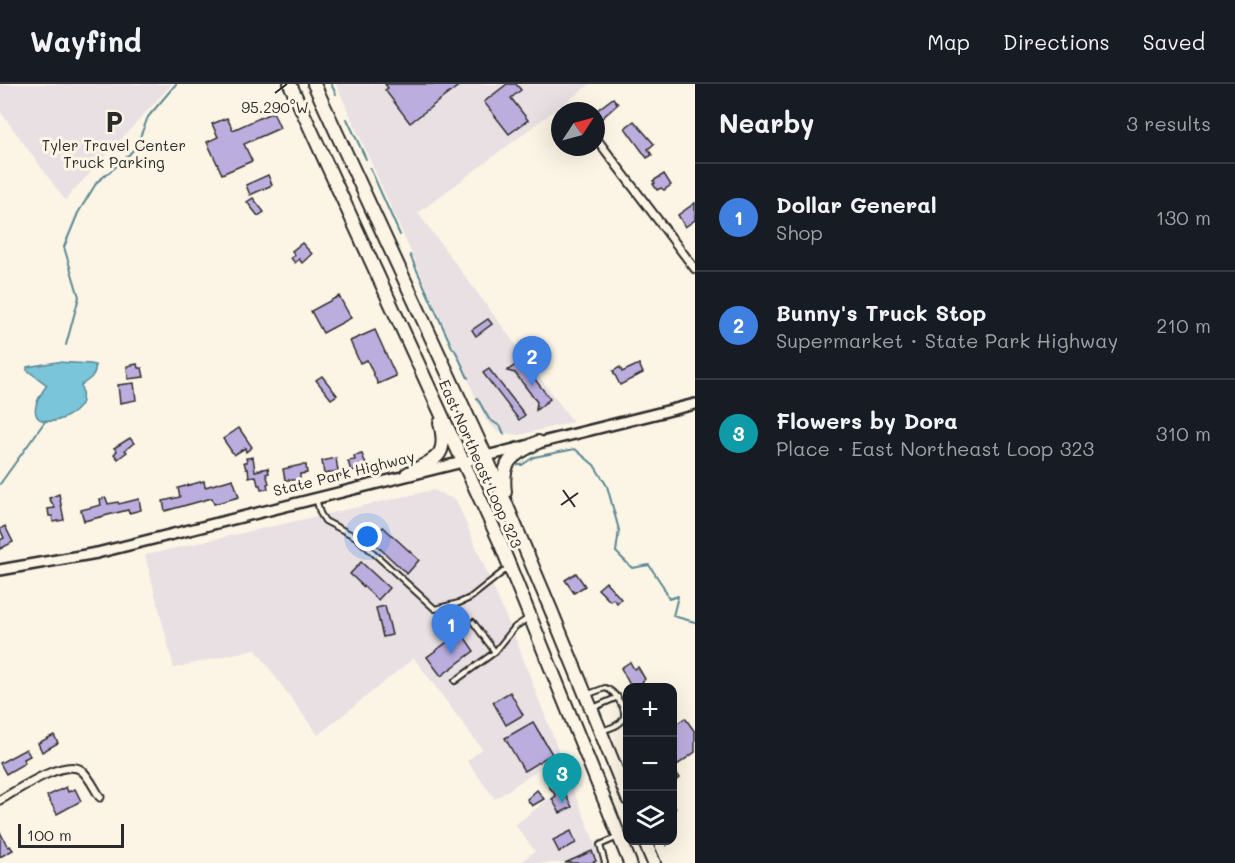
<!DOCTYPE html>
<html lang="en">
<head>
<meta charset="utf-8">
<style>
	body { margin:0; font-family:Mali,sans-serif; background:#242831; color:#f1f3f6 }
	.controls { position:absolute; right:18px; bottom:18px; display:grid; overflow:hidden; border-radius:12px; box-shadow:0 6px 24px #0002 }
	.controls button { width:54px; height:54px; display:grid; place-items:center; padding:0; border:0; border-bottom:2px solid #363941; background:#171b24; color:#f1f3f6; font:30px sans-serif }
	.compass { position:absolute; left:551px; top:18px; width:54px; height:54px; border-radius:50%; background:#171b24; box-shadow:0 6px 24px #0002; rotate:54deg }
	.scale { position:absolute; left:18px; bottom:15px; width:106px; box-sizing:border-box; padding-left:6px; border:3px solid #2b2b2b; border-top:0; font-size:16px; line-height:21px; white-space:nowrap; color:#2b2b2b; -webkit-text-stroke:4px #fcf5e5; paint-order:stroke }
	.you { position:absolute; left:368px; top:453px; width:21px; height:21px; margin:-15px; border:4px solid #fff; border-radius:50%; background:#1a73e8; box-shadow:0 0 0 9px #1a73e833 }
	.badge { display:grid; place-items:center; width:39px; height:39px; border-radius:50%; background:#98999b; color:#fff; font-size:20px; font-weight:700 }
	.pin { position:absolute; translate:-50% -50px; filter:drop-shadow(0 2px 3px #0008) }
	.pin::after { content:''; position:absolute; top:32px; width:21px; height:18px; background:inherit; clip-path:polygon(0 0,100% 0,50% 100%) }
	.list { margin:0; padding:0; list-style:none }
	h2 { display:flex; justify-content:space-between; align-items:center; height:78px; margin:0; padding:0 24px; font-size:26px }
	h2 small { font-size:20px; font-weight:400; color:#9ea1a6 }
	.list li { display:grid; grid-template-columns:39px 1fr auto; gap:18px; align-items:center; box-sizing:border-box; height:108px; padding:0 24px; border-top:2px solid #363941 }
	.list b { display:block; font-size:22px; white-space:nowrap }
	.list p { margin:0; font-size:20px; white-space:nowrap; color:#9ea1a6 }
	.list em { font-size:20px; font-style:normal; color:#9ea1a6 }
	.icon { flex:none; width:33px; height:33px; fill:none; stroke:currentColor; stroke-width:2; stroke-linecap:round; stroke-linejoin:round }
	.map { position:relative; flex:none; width:695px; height:779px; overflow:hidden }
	header { display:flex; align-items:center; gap:36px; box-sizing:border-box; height:84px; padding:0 30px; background:#171b24; border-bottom:2px solid #363941 }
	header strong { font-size:28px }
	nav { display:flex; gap:33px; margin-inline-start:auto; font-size:21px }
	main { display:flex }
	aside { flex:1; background:#171b24 }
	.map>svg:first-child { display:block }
</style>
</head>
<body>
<header>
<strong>Wayfind</strong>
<nav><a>Map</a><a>Directions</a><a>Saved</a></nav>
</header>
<main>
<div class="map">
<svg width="695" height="779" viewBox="0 0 695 779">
	<rect width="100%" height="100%" fill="#fcf5e5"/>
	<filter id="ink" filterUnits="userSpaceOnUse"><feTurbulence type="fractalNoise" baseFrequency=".0167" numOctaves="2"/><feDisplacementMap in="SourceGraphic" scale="12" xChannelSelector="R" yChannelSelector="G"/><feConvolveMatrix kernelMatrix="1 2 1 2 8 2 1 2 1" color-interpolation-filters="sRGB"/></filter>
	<g filter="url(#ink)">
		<!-- built -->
		<g fill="#e8e0e3">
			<polygon points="0,0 172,0 65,116 0,27"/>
			<polygon points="336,0 590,0 418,129 573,338 519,351 498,348 486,336"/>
			<polygon points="433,406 456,416 518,561 560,671 495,715 467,677 482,665 414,574 318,651 255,565 174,584 145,471"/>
			<polygon points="570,698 603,779 520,779 535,767 515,741"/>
		</g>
		<!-- water -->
		<path fill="#7ac5da" stroke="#5a8794" stroke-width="1.5" d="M57,278L91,280L95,281C97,291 89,296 81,301C82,307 84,314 81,320C69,342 11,350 47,301L27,286V283Z"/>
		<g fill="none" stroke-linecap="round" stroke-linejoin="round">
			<!-- stream -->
			<g stroke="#5a8794" stroke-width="2">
				<polyline points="331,0 336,10"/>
				<polyline points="347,35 366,75"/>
				<polyline points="370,84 400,151"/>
				<polyline points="410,171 452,263 456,268 468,294"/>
				<polyline points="66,261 79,213 64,163 78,129 97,98 122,78 136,63 148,33 176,0"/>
				<polyline points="477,314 489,335 501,343 504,350"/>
				<polyline points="518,381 522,381 534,373 575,365 594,381 607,402 619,446 616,468 632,484 649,481 663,502 669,515 678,512 673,532 695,538"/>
				<polyline points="0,400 46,336"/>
				<polyline points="672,729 676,724"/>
				<polyline points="666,762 672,756"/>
			</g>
		</g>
		<!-- building -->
		<g fill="#bbaedf" stroke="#2b2b2b" stroke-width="1.5">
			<polygon points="385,0 461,0 410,39 385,6 388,4"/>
			<polygon points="507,0 516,0 521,6 511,14 528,36 509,50 484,18"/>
			<polygon points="613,14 618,20 601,35 596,27"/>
			<polygon points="273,28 280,44 244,60 252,77 222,90 207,58 218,53 212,40 227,34 233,46"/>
			<polygon points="634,37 654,60 648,65 652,71 647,74 625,44"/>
			<polygon points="664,90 671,101 664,106 661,104 657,106 653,100 655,99 653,97"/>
			<polygon points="268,91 272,101 250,111 246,101"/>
			<polygon points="253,114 264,128 258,132 247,118"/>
			<polygon points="695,119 695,136 685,143 678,131"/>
			<polygon points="302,159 312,170 302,179 299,175 295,179 291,174 295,171 292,167"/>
			<polygon points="339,212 351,234 323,249 311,227"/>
			<polygon points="488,235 492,240 476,252 472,246"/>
			<polygon points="375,246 396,292 378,300 367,276 360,279 350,257"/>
			<polygon points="521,277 550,315 536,326 537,318 515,289 507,287"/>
			<polygon points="137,280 138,284 142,284 144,293 128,295 127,282"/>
			<polygon points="639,280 643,289 620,301 613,287 620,283 622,288"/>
			<polygon points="489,285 525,331 519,336 483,289"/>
			<polygon points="322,292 337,311 331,315 316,296"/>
			<polygon points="134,299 136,316 120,319 118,301"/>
			<polygon points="239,344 252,363 246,368 245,364 234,371 223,355"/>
			<polygon points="130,354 134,359 125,366 127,368 118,375 114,370 117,367 114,364"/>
			<polygon points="362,370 367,383 351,387 348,377 355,376 354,372"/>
			<polygon points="253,373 255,387 268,384 269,389 266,390 269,399 267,400 268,405 261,406 260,401 258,401 256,392 249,393 248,385 246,385 244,378 247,378 246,374"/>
			<polygon points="336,374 338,387 324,390 322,377"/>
			<polygon points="301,381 306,381 307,389 300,390 300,394 296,396 285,396 283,385"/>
			<polygon points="233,395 239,413 214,420 212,414 165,427 163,417 180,413 178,404 204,397 205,403"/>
			<polygon points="59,410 64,436 53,438 52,432 49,432 48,425 55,424 49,414"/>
			<polygon points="106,414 108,420 118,418 119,420 139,415 141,426 129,429 128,426 84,437 81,426 101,421 100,415"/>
			<polygon points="5,442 13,458 0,465 0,456 4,454 0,445"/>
			<polygon points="383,443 419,476 407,490 371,456"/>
			<polygon points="361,478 389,504 378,516 350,490"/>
			<polygon points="576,489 585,502 574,509 565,496"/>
			<polygon points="606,498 621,515 617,519 613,515 610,517 598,505"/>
			<polygon points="385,522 392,551 383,553 376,524"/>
			<polygon points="461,548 474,567 441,592 427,573"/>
			<polygon points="630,578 634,585 638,583 645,595 642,598 643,600 636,603 631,603 621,584"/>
			<polygon points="510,608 523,631 506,641 493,618"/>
			<polygon points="685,634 695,648 695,668 673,684 680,694 672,699 672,643"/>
			<polygon points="533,638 552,670 524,687 505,654"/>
			<polygon points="54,651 58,659 42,668 38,659"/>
			<polygon points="26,665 30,672 24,675 25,679 6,690 0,679"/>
			<polygon points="555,681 567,697 560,701 572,723 560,729 552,715 556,712 548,701 554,697 547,687"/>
			<polygon points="66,703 68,708 75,705 81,717 57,730 47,712"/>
			<polygon points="537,706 544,715 532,722 527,715"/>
			<polygon points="571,747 576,759 559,768 553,756"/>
			<polygon points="0,748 8,763 10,762 13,766 0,773"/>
			<polygon points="592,767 596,777 591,779 565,779"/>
		</g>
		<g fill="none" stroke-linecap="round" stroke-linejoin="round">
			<!-- service casing -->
			<g stroke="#2b2b2b" stroke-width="8">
				<g id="service">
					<polyline points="316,414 320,429 325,437 356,453 435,525 459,519 470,514 509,483"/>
					<polyline points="473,538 495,568"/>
					<polyline points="455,597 495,568 515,543 527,535"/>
					<path d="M586,611L605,604C614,606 628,626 623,635C620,642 609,644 602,647"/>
					<polyline points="593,624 618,613"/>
					<polyline points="605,779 600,761 618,753"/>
				</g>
			</g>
			<!-- minor casing -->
			<g stroke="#2b2b2b" stroke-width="11">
				<g id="minor">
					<polyline points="596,54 695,185"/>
					<path d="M0,716C16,707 64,674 81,686C89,692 94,704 100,713"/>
				</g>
			</g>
			<!-- secondary casing -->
			<g stroke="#2b2b2b" stroke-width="14">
				<polyline id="secondary" points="0,486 97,469 695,320"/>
			</g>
			<!-- trunk casing -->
			<g stroke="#2b2b2b" stroke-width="16">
				<g id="trunk">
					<polyline points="290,0 499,456 630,779"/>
					<polyline points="314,0 485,370 551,526 628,715"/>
					<path d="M407,390C435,375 449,374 440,339"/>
					<path d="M505,408C501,376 512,372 538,358"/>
					<polyline points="644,756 654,779"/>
				</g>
			</g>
			<!-- service -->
			<use href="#service" stroke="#fcf5e5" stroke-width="4"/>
			<!-- minor -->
			<use href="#minor" stroke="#fcf5e5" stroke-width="7"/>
			<!-- secondary -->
			<use href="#secondary" stroke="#fcf5e5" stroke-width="9"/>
			<!-- trunk -->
			<use href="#trunk" stroke="#fcf5e5" stroke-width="12"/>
		</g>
	</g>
	<!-- ticks -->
	<path fill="none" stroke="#2b2b2b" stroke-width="2" d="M275,9L287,0M563,406L575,423M561,421L578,409"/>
	<!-- icons -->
	<defs>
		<g id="parking-bare" transform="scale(1.8)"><path d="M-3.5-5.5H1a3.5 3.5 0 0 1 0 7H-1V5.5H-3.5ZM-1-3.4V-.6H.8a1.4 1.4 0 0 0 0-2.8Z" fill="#2b2b2b" stroke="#fcf5e5" stroke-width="2.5" paint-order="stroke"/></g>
	</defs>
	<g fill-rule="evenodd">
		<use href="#parking-bare" x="114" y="38"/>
	</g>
	<g text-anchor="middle" stroke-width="6" stroke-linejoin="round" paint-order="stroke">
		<!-- poi labels -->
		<g font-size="15" fill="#2b2b2b" stroke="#fcf5e5">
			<text x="114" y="67">Tyler Travel Center<tspan x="114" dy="17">Truck Parking</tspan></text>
		</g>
		<!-- street labels -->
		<g font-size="15" fill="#2b2b2b" stroke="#fcf5e5">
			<text transform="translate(480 380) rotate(66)" y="5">East Northeast Loop 323</text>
			<text transform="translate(344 390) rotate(-14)" y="5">State Park Highway</text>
		</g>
	</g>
	<g font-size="15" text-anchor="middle" fill="#2b2b2b" stroke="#fcf5e5" stroke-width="6" stroke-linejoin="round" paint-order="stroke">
		<text x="275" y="29">95.290°W</text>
	</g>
</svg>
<div class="controls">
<button>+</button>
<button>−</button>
<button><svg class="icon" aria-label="layers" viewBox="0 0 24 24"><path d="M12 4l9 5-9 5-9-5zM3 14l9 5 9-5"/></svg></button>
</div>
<svg class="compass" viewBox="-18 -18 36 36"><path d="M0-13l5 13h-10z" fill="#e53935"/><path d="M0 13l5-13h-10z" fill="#9ea1a6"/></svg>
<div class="scale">100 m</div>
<div class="you"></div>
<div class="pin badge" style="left:451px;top:570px;background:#3f7fe0">1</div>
<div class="pin badge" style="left:532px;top:302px;background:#3f7fe0">2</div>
<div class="pin badge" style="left:562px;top:719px;background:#0f9aa8">3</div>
</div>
<aside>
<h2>Nearby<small>3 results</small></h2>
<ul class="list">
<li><span class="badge" style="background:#3f7fe0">1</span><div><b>Dollar General</b><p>Shop</p></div><em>130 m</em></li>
<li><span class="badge" style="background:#3f7fe0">2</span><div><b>Bunny's Truck Stop</b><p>Supermarket · State Park Highway</p></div><em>210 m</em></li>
<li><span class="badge" style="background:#0f9aa8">3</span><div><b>Flowers by Dora</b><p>Place · East Northeast Loop 323</p></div><em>310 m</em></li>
</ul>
</aside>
</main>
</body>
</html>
